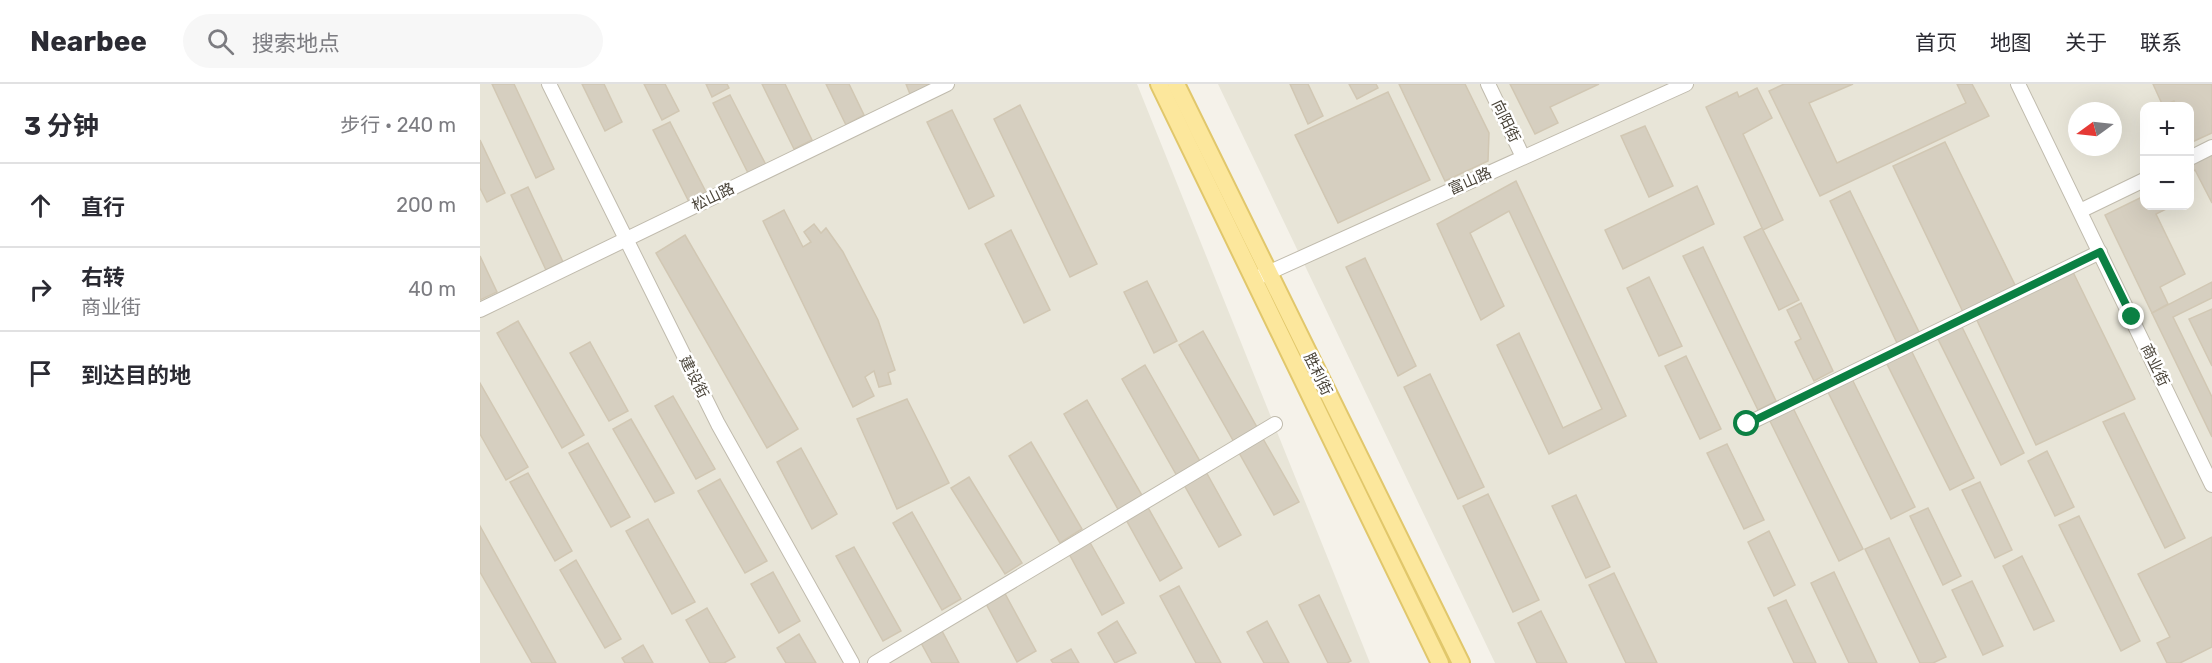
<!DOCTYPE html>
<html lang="zh">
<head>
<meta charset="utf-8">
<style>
	body { margin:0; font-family:Rubik,"Noto Sans SC",sans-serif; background:#f7f7f7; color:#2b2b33 }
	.controls { position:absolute; right:18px; top:18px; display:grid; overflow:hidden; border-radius:12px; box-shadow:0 6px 24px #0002 }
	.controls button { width:54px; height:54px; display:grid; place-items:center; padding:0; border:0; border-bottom:2px solid #e1e1e2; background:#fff; color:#2b2b33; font:30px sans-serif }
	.compass { position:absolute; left:1588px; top:18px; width:54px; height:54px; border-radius:50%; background:#fff; box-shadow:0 6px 24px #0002; rotate:255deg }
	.stop { position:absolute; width:18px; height:18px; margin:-14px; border:4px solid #0b8043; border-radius:50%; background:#fff }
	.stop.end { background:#0b8043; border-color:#fff; box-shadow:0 2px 6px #0008 }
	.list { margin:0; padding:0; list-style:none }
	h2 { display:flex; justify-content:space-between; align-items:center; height:78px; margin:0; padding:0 24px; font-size:26px }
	h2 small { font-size:20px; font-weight:400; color:#7c7c81 }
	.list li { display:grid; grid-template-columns:39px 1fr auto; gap:18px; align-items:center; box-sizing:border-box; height:84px; padding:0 24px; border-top:2px solid #e1e1e2 }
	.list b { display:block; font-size:22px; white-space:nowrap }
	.list p { margin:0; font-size:20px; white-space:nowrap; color:#7c7c81 }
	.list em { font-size:20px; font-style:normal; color:#7c7c81 }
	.icon { flex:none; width:33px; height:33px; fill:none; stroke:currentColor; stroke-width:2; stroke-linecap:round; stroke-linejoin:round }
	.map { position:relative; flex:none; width:1732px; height:579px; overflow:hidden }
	header { display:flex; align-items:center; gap:36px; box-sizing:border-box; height:84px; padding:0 30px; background:#fff; border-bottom:2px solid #e1e1e2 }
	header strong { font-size:28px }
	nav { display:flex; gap:33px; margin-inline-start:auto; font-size:21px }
	.search { width:420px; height:54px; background:#f7f7f7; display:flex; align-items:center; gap:15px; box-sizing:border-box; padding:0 21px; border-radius:33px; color:#7c7c81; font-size:22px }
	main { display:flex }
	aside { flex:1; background:#fff }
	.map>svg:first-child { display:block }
</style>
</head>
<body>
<header>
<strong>Nearbee</strong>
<div class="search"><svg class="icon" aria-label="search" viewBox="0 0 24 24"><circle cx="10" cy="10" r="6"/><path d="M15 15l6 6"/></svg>搜索地点</div>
<nav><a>首页</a><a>地图</a><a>关于</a><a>联系</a></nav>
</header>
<main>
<aside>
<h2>3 分钟<small>步行 · 240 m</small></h2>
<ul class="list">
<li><svg class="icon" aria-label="ahead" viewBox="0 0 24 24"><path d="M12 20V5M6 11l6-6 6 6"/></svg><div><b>直行</b></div><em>200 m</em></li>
<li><svg class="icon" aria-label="right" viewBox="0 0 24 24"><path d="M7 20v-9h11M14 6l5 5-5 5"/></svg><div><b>右转</b><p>商业街</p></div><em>40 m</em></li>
<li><svg class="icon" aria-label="arrive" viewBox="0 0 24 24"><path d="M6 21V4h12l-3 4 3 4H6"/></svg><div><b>到达目的地</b></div></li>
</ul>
</aside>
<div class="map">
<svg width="1732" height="579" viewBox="0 0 1732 579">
	<rect width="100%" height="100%" fill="#f5f2ea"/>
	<!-- residential -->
	<g fill="#e8e5d8" fill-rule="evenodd">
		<polygon points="0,0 657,0 890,579 0,579"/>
		<path d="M738,0H1732V579H1015ZM1664,22H1710V122H1664ZM1597,27H1633V63H1597Z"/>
	</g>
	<!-- building -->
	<g fill="#d6cfc0" stroke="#d1c7b3" stroke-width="1.5">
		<polygon points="12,0 34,0 74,85 56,94"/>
		<polygon points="102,0 124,0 142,38 125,47"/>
		<polygon points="164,0 185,0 199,27 182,36"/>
		<polygon points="226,0 247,0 249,4 232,13"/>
		<polygon points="282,0 305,0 332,56 314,65"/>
		<polygon points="346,0 369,0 384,31 366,41"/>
		<polygon points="426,0 450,0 444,6 430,10"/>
		<polygon points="810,0 828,0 843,32 828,40"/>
		<polygon points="869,0 896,0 898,4 877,15"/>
		<polygon points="919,0 985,0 1009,49 1008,77 965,97"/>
		<polygon points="1030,0 1119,0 1070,23 1078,39 1055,50"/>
		<polygon points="1304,0 1373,0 1329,19 1357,79 1486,19 1477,0 1492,0 1509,32 1340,112 1289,7"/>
		<polygon points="1673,0 1732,0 1732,49 1712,58 1710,22 1696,22 1694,17 1683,22"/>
		<polygon points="1277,4 1292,34 1263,50 1303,136 1283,146 1226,23 1257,8 1259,13"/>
		<polygon points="908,8 950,96 858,139 815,51"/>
		<polygon points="250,11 286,81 269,91 233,19"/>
		<polygon points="540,21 617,180 590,193 514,35"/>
		<polygon points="472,26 514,112 489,125 447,38"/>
		<polygon points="190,38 226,108 209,118 173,46"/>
		<polygon points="1165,42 1193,102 1169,113 1141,52"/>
		<polygon points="0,56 25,109 7,118 0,104"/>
		<polygon points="1465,58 1535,201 1483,228 1413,82"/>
		<polygon points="1732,58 1732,119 1715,86 1710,89 1710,69"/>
		<polygon points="1036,97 1146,332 1069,370 1017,261 1039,249 1083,344 1122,325 1029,127 990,149 1024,222 1001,236 957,140"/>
		<polygon points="1217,102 1234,140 1143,185 1125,146"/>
		<polygon points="48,103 83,178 66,186 31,111"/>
		<polygon points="1370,107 1439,248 1417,259 1350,117"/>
		<polygon points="1664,112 1664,122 1692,122 1676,130 1705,190 1680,203 1688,220 1672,229 1625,131"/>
		<polygon points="304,126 323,163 331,158 324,148 334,140 341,149 346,144 363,168 398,236 415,286 408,289 411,300 399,303 394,287 385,293 394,312 373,323 283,137"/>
		<polygon points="1282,144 1319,216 1299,226 1264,153"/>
		<polygon points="531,146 570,226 544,239 505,160"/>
		<polygon points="205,151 318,345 287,364 176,169"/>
		<polygon points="1223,163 1296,317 1278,326 1203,172"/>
		<polygon points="0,172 17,208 0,216"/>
		<polygon points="885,174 936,282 918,292 866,183"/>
		<polygon points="1591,184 1655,315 1556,361 1494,230"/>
		<polygon points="1169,193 1202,262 1179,272 1147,204"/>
		<polygon points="667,197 697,257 674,269 644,208"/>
		<polygon points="1732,198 1732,214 1693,233 1732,313 1732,353 1672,229"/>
		<polygon points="1321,219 1353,287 1334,297 1315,258 1321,255 1307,226"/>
		<polygon points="1732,225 1732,282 1709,235"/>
		<polygon points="38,237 104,351 82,364 17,249"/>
		<polygon points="1480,239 1544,369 1521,381 1456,251"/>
		<polygon points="723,247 778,345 754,358 699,261"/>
		<polygon points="110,258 148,327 129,337 90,269"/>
		<polygon points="1430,264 1494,394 1470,406 1405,276"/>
		<polygon points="1206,272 1241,345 1220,355 1185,282"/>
		<polygon points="665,281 721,379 697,392 642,295"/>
		<polygon points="950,290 1004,403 978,415 924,303"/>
		<polygon points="1371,293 1435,423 1411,435 1347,306"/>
		<polygon points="0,299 48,383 26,396 0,350"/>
		<polygon points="193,312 235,385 216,395 175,322"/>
		<polygon points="427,315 469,399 417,425 377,335"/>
		<polygon points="607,316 663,413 639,427 584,330"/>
		<polygon points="1311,320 1383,465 1359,477 1288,333"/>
		<polygon points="1644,329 1705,454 1685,464 1623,338"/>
		<polygon points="151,335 194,409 175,418 133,345"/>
		<polygon points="782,353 819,418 794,431 758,367"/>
		<polygon points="551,358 602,445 580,459 529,372"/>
		<polygon points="108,359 150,433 131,443 89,369"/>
		<polygon points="1247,360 1284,436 1264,445 1227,369"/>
		<polygon points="321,364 357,430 332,445 297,378"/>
		<polygon points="1567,367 1594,423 1575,432 1548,377"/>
		<polygon points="725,386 761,451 739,463 703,399"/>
		<polygon points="48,389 92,467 75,477 30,398"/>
		<polygon points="489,393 542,479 525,490 471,404"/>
		<polygon points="240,395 287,477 265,489 218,407"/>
		<polygon points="1500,398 1532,466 1515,474 1482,406"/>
		<polygon points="1008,410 1059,516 1033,528 983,422"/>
		<polygon points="1096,411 1130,483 1106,494 1072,422"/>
		<polygon points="666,420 702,484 680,497 644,432"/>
		<polygon points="1448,424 1481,492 1463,501 1430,432"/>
		<polygon points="432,428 481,515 462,526 413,439"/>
		<polygon points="1599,432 1660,557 1641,567 1579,441"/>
		<polygon points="168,435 215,518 192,530 146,447"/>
		<polygon points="0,442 76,579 52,579 0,488"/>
		<polygon points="1289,447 1315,501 1294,512 1268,458"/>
		<polygon points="1732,453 1732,563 1700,579 1687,579 1677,559 1690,553 1658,490"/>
		<polygon points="1409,454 1466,573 1453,579 1440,579 1385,465"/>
		<polygon points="608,455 644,519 622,531 587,466"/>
		<polygon points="374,463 421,547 403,557 356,472"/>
		<polygon points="1542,472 1574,537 1554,546 1523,482"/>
		<polygon points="96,476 141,555 125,564 80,486"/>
		<polygon points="293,488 320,537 299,549 271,500"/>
		<polygon points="1354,488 1397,579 1369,579 1331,499"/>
		<polygon points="1134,489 1177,579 1146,579 1109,501"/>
		<polygon points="1492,497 1523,562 1503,571 1472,506"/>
		<polygon points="699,502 741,579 716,579 680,512"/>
		<polygon points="522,504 556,567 537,578 503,514"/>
		<polygon points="839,511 871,577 867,579 848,579 819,521"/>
		<polygon points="1306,516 1336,579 1314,579 1288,524"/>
		<polygon points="227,524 255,573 244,579 230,579 206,536"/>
		<polygon points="1061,527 1087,579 1057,579 1038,539"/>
		<polygon points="637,537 656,569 635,579 618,549"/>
		<polygon points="787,537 809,579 784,579 767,548"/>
		<polygon points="461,545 479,579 452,579 440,557"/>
		<polygon points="319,550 336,579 306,579 297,564"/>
		<polygon points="163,561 173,579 145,579 142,574"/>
		<polygon points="591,565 599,579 573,579 571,576"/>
	</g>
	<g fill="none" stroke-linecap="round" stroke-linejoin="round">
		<!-- minor casing -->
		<g stroke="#c0bbad" stroke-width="16">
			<g id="minor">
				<polyline points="69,0 238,340 372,579"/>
				<polyline points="1008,0 1043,73"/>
				<polyline points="1538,0 1732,401"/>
				<polyline points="1710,74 1732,63"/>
				<polyline points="1600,127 1664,96"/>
				<polyline points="779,193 1206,0"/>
				<polyline points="0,226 467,0"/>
				<polyline points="1267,340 1620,168"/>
				<polyline points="395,579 795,340"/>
			</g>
		</g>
		<!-- major casing -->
		<g stroke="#e1c76b" stroke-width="20">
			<g id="major">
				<polyline points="679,0 960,579"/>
				<polyline points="696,0 981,579"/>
			</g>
		</g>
		<!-- minor -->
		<use href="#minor" stroke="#fff" stroke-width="14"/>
		<!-- major -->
		<use href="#major" stroke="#fce79c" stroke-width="16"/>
	</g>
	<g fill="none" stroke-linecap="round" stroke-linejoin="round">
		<!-- route -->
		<polyline stroke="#0b8043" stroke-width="8" points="1267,340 1620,168 1652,233"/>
	</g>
	<g text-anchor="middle" stroke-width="5" stroke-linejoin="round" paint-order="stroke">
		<!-- street labels -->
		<g font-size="15" fill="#494338" stroke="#fff">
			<text transform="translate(1026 37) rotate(64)" y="5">向阳街</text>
			<text transform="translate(990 97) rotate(-24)" y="5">富山路</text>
			<text transform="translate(233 113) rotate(-26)" y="5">松山路</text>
			<text transform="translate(1675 281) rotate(64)" y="5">商业街</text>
			<text transform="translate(838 290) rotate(64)" y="5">胜利街</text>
			<text transform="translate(214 293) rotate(63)" y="5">建设街</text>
		</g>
	</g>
</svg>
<div class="controls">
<button>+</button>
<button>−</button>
</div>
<svg class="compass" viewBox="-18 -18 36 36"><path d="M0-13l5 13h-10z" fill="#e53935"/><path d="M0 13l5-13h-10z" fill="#7c7c81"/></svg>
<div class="stop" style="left:1267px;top:340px"></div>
<div class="stop end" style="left:1652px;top:233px"></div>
</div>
</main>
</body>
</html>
